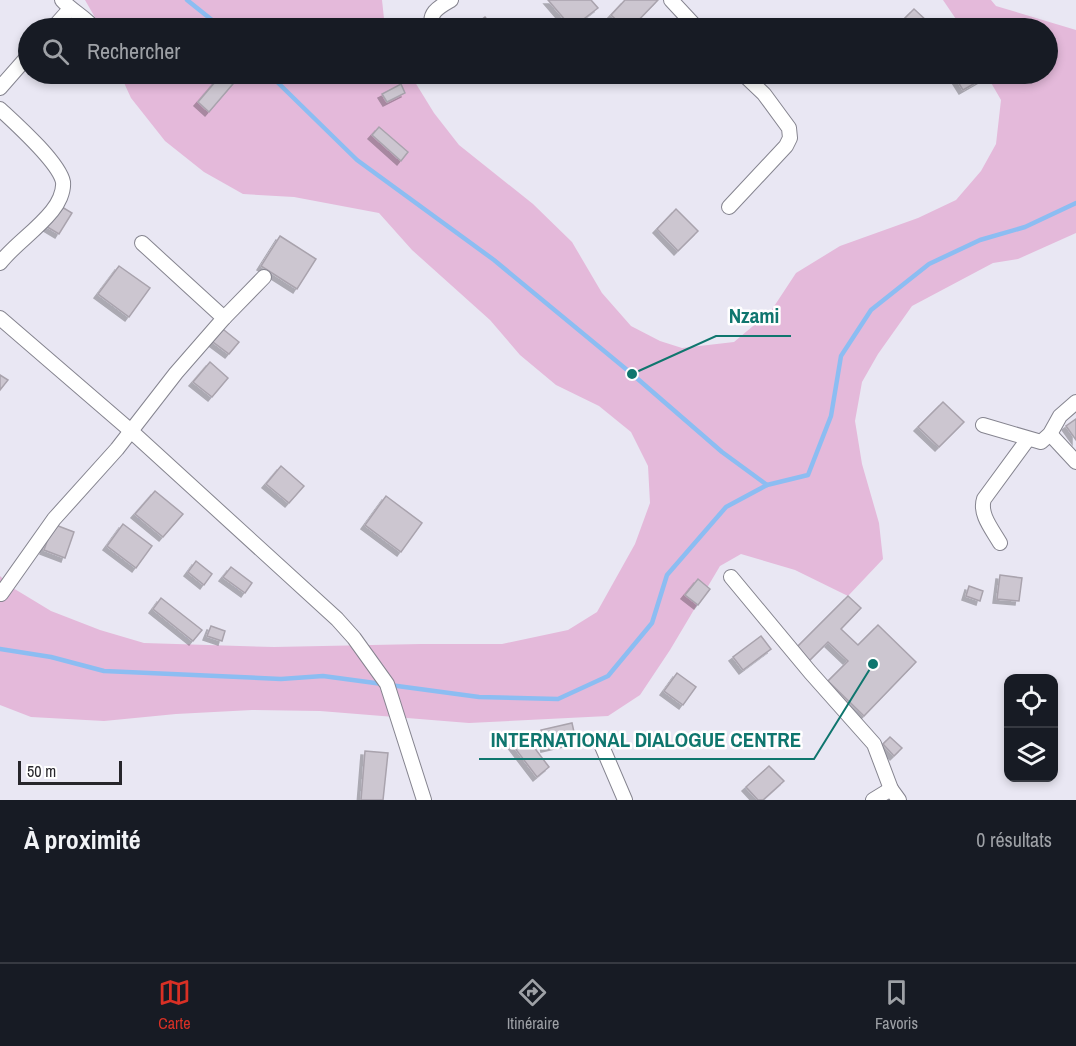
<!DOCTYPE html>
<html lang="fr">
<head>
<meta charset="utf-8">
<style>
	body { margin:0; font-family:"Archivo Narrow",sans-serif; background:#20242c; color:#f1f3f6 }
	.controls { position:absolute; right:18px; bottom:18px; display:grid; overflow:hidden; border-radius:12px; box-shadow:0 3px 9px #0003 }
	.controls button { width:54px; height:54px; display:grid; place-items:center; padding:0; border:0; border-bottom:2px solid #363941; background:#171b24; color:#f1f3f6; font:30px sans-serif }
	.scale { position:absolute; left:18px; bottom:15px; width:104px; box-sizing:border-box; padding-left:6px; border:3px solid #27262b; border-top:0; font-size:16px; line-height:21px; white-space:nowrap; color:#27262b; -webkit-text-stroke:4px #fff; paint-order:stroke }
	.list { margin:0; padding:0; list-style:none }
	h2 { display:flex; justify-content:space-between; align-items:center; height:78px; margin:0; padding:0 24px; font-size:26px }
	h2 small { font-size:20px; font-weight:400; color:#9ea1a6 }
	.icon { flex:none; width:33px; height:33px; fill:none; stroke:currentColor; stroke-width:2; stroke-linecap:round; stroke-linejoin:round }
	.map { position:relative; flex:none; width:1076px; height:800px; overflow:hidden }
	.search { position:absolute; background:#171b24; box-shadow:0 3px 9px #0003; left:18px; right:18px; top:18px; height:66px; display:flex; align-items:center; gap:15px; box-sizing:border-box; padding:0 21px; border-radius:33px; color:#9ea1a6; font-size:22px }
	.sheet { height:162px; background:#171b24 }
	nav { display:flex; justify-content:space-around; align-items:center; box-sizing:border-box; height:84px; border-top:2px solid #363941; background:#171b24; font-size:16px; color:#9ea1a6 }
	nav a { display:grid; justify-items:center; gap:3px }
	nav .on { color:#d93025 }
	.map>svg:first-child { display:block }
</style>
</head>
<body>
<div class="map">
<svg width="1076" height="800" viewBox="0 0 1076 800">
	<defs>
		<filter id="shadow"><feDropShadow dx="-4" dy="4" stdDeviation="0" flood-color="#0004"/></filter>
	</defs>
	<rect width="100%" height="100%" fill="#e9e7f3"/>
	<!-- green -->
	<g fill="#e4b9da">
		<polygon points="85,0 382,0 385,28 101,28"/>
		<polygon points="943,0 991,0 996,6 1076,30 1076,233 1018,259 993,263 912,306 878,354 862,382 855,421 862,464 879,523 883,559 848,596 795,570 741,554 720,566 670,650 640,695 608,716 469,723 320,711 252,710 176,714 104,721 31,717 0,705 0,576 13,588 51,611 100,630 144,643 274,647 421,644 502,644 568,630 597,612 635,544 650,503 648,466 631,432 599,406 556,385 520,355 490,320 412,250 379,213 294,197 243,194 204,172 165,141 131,98 120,74 410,74 434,113 459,145 533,204 572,242 602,293 631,326 660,341 682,348 734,342 771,311 796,273 840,246 918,218 956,200 981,171 996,144 1001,100 986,74 1048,74 1048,28 962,28"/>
	</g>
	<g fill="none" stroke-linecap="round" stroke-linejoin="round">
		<!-- stream -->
		<g stroke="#8cbdf2" stroke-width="4.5">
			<polyline points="187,0 222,28"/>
			<polyline points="269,74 357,160 494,260 632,374 722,452 767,485 808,475 831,416 841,356 871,310 929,264 980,240 1025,227 1076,203"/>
			<polyline points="0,649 51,657 104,671 281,679 323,676 479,697 558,699 608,676 652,623 667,575 726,507 767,485"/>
		</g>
	</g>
	<!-- building -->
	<g fill="#ccc6d0" stroke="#a9a3ad" stroke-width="1.5" filter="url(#shadow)">
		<polygon points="548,0 591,0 598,8 572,28"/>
		<polygon points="625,0 658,0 631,28 625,28 611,15"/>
		<polygon points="914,9 927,21 921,28 916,28 905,18"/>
		<polygon points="485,17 494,28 470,28"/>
		<polygon points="222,74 233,74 238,78 209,112 198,102"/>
		<polygon points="953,74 991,74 963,90"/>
		<polygon points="401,84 405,93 387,102 382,94"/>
		<polygon points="379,127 408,152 401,161 372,135"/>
		<polygon points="57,204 72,213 59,234 44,225"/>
		<polygon points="676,209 698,231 678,251 657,229"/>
		<polygon points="280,236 316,259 297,289 261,266"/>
		<polygon points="119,266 150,288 129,317 98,294"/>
		<polygon points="219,326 239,342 229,354 209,339"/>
		<polygon points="210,362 228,378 212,397 193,382"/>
		<polygon points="0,375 8,380 0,390"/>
		<polygon points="943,402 964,422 939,447 918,427"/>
		<polygon points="1076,419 1076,440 1066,426"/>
		<polygon points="281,466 304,486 289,503 266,484"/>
		<polygon points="155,491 183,514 163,537 135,514"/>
		<polygon points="386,496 422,523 401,552 365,525"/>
		<polygon points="53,524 74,532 65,558 44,550"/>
		<polygon points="123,524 152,546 136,568 107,546"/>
		<polygon points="196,561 212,574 204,585 188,572"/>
		<polygon points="231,567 252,583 245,593 223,577"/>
		<polygon points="1000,575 1022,578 1019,601 997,599"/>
		<polygon points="698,579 710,589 698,605 685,595"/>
		<polygon points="969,586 983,591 980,601 966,596"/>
		<polygon points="848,596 861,608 841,629 858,645 878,625 916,662 864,716 828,681 848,661 828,642 807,663 794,650"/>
		<polygon points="161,598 202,630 193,641 153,609"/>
		<polygon points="211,626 225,631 222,641 207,636"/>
		<polygon points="761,636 771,649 743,670 733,657"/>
		<polygon points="677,673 696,687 683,705 664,691"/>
		<polygon points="572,723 576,741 545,748 541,730"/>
		<polygon points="524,734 549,767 537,777 511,743"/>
		<polygon points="890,737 902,748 894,756 883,744"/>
		<polygon points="365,751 388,753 383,800 361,800"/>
		<polygon points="769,766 784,781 763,800 758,800 746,787"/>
	</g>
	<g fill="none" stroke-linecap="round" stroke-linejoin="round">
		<!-- street casing -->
		<g stroke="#85848f" stroke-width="16">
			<g id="street">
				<path d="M62,0C72,11 85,17 94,28"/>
				<polyline points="671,0 697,28"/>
				<polyline points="53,28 70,9"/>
				<path d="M433,28C427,13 439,7 451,0"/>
				<polyline points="0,88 28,56"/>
				<path d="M0,109C15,123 59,162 63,182C64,192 58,204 52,211C36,231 15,244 0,263"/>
				<polyline points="729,207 786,146 790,138 789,128 764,94 743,74"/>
				<polyline points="142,243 224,318"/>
				<polyline points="0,318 131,431 337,619 354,638 387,684 424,800"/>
				<polyline points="983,425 1041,442 1050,434 1060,416 1076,402"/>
				<polyline points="1050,434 1076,462"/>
				<path d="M1000,543C992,529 979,514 984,499L1028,439"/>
				<polyline points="731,577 810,672 874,744 891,789"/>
				<polyline points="1,594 54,519 117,449 176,373 224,318 264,277"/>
				<polyline points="601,744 625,800"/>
				<polyline points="873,800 891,789 899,800"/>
			</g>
		</g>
		<!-- street -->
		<use href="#street" stroke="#fff" stroke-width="14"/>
	</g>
	<!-- callouts -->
	<path fill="none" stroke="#0f766e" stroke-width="2" d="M632 374L716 336H791M873 664L814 759H479"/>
	<g fill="#0f766e" stroke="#fff" stroke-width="2">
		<circle cx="632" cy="374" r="6"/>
		<circle cx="873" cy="664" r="6"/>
	</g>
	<g font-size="21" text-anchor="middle" font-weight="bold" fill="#0f766e" stroke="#fff" stroke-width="5" stroke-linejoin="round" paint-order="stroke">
		<text x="754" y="323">Nzami</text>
		<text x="646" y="747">INTERNATIONAL DIALOGUE CENTRE</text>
	</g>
</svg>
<div class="controls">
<button><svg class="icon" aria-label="locate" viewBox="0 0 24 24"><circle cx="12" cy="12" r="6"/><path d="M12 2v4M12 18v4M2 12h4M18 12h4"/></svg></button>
<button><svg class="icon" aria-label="layers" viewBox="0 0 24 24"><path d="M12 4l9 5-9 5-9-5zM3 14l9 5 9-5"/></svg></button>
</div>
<div class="scale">50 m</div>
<div class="search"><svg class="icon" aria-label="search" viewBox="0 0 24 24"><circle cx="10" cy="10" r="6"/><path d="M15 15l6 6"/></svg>Rechercher</div>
</div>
<section class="sheet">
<h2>À proximité<small>0 résultats</small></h2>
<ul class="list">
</ul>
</section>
<nav>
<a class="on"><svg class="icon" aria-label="map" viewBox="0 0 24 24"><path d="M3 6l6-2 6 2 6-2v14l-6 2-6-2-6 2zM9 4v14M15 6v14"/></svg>Carte</a>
<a><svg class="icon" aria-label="directions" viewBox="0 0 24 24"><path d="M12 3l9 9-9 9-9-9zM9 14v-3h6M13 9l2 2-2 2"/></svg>Itinéraire</a>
<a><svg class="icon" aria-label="saved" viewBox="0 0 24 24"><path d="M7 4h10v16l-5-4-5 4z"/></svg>Favoris</a>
</nav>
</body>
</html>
